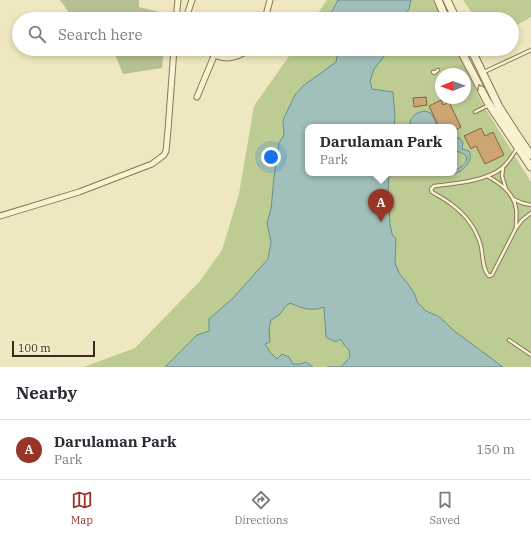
<!DOCTYPE html>
<html lang="en">
<head>
<meta charset="utf-8">
<style>
	body { margin:0; font-family:"IBM Plex Serif",serif; background:#f2f2f3; color:#2b2b33 }
	.compass { position:absolute; left:435px; top:68px; width:36px; height:36px; border-radius:50%; background:#fff; box-shadow:0 2px 6px #0003; rotate:269deg }
	.scale { position:absolute; left:12px; bottom:10px; width:83px; box-sizing:border-box; padding-left:4px; border:2px solid #362c1c; border-top:0; font-size:11px; line-height:14px; white-space:nowrap; color:#362c1c; -webkit-text-stroke:3px #f6f0ce; paint-order:stroke }
	.you { position:absolute; left:271px; top:157px; width:14px; height:14px; margin:-10px; border:3px solid #fff; border-radius:50%; background:#1a73e8; box-shadow:0 0 0 6px #1a73e833 }
	.badge { display:grid; place-items:center; width:26px; height:26px; border-radius:50%; background:#973526; color:#fff; font-size:13px; font-weight:700 }
	.pin { position:absolute; translate:-50% -33px; filter:drop-shadow(0 1px 2px #0008) }
	.pin::after { content:''; position:absolute; top:21px; width:14px; height:12px; background:inherit; clip-path:polygon(0 0,100% 0,50% 100%) }
	.popup { position:absolute; left:305px; top:124px; width:152px; height:52px; box-sizing:border-box; display:grid; place-content:center; border-radius:8px; background:#fff; filter:drop-shadow(0 1px 3px #0005); font-size:13px; white-space:nowrap; color:#7c7c81 }
	.popup b { font-size:15px; color:#2b2b33 }
	.popup::after { content:''; position:absolute; left:50%; top:100%; margin-left:-8px; border:8px solid transparent; border-top-color:#fff }
	.list { margin:0; padding:0; list-style:none }
	h2 { display:flex; justify-content:space-between; align-items:center; height:52px; margin:0; padding:0 16px; font-size:17px }
	h2 small { font-size:13px; font-weight:400; color:#7c7c81 }
	.list li { display:grid; grid-template-columns:26px 1fr auto; gap:12px; align-items:center; box-sizing:border-box; height:60px; padding:0 16px; border-top:1px solid #e1e1e2 }
	.list b { display:block; font-size:15px; white-space:nowrap }
	.list p { margin:0; font-size:13px; white-space:nowrap; color:#7c7c81 }
	.list em { font-size:13px; font-style:normal; color:#7c7c81 }
	.icon { flex:none; width:22px; height:22px; fill:none; stroke:currentColor; stroke-width:2; stroke-linecap:round; stroke-linejoin:round }
	.map { position:relative; flex:none; width:531px; height:367px; overflow:hidden }
	.search { position:absolute; background:#fff; box-shadow:0 2px 6px #0003; left:12px; right:12px; top:12px; height:44px; display:flex; align-items:center; gap:10px; box-sizing:border-box; padding:0 14px; border-radius:22px; color:#7c7c81; font-size:15px }
	.sheet { height:112px; background:#fff }
	nav { display:flex; justify-content:space-around; align-items:center; box-sizing:border-box; height:56px; border-top:1px solid #e1e1e2; background:#fff; font-size:11px; color:#7c7c81 }
	nav a { display:grid; justify-items:center; gap:2px }
	nav .on { color:#973526 }
	.map>svg:first-child { display:block }
</style>
</head>
<body>
<div class="map">
<svg width="531" height="367" viewBox="0 0 531 367">
	<rect width="100%" height="100%" fill="#eee7bf"/>
	<!-- green -->
	<g fill="#bdcc93" fill-rule="evenodd">
		<polygon points="327,0 433,0 442,19 314,19"/>
		<polygon points="463,0 531,0 531,17 512,28 512,19 476,19"/>
		<path d="M294,49H456L482,103L531,182V367H84L135,348L200,281L222,250L239,194L254,106ZM441,74H465V98H441ZM308,127H454V173H308Z"/>
	</g>
	<!-- cemetery -->
	<g fill="#b5c192">
		<polygon points="60,0 139,0 139,7 167,14 166,19 74,19"/>
		<polygon points="95,49 164,49 162,68 123,74 114,52 98,53"/>
	</g>
	<!-- water -->
	<g fill="#a2c0bb" stroke="#698e8a">
		<polygon points="338,0 411,0 409,9 401,19 329,19 329,17"/>
		<path d="M337,49H390L374,69L370,81L372,89L393,92L395,117L394,127H308V173H389L388,191L389,203L390,224L392,234L396,239L395,263L399,273L408,284L414,293L418,303L426,311L438,316L445,322L453,330L503,367H327H341L350,357L349,350L345,346L340,339L336,342L326,337L324,307C312,312 301,308 290,303L286,306L279,315L271,320L269,328L270,342L265,344L270,352L277,359L282,354L289,357L293,364H300L306,362L313,367H165L197,335L209,331V319L233,298L268,259L271,242L267,223L271,209L274,177L279,143L284,135L283,120L295,95L303,86L336,62L338,52Z"/>
		<path d="M425,111L431,113L438,127H411L410,121C413,115 418,112 425,111Z"/>
		<path d="M454,137L459,138L463,142L462,149L469,151C474,161 463,172 453,174C451,175 448,174 446,174V173H454V171C459,168 469,164 466,156C465,154 457,151 454,150Z"/>
	</g>
	<!-- building -->
	<g fill="#cda573" stroke="#87643c">
		<polygon points="426,97 427,105 414,107 413,98"/>
		<polygon points="441,100 443,105 449,102 461,127 454,131 454,127 439,127 429,106"/>
		<polygon points="481,128 485,136 493,132 504,155 485,164 476,146 471,149 464,136"/>
	</g>
	<g fill="none" stroke-linecap="round" stroke-linejoin="round">
		<!-- service casing -->
		<g stroke="#877757" stroke-width="4.5">
			<g id="service">
				<polyline points="433,72 434,73 438,70"/>
				<polyline points="484,72 531,50"/>
				<polyline points="475,112 489,105"/>
				<path d="M517,148C513,155 508,163 502,168C487,181 453,184 434,186L431,189L432,192C438,196 445,199 451,204C465,214 476,228 481,246C483,255 482,269 489,276L492,275L516,228L522,220L531,213"/>
				<polyline points="503,168 502,176 506,189"/>
				<path d="M487,176C500,183 513,192 516,208C517,214 516,221 516,228"/>
				<polyline points="513,199 522,203 531,205"/>
				<polyline points="509,340 531,355"/>
			</g>
		</g>
		<!-- minor casing -->
		<g stroke="#877757" stroke-width="7">
			<g id="minor">
				<polyline points="176,19 178,0"/>
				<polyline points="188,19 188,12 192,0"/>
				<polyline points="265,19 270,0"/>
				<path d="M204,49C221,61 233,61 250,49"/>
				<polyline points="197,97 214,56"/>
				<polyline points="0,216 79,192 152,164 164,155 166,151 168,130 174,49"/>
			</g>
		</g>
		<!-- tertiary casing -->
		<g stroke="#877757" stroke-width="9">
			<g id="tertiary">
				<polyline points="438,0 446,19"/>
				<polyline points="447,0 456,19"/>
				<polyline points="460,49 487,101 531,167"/>
				<polyline points="471,49 499,107 519,138 531,155"/>
			</g>
		</g>
		<!-- service -->
		<use href="#service" stroke="#f9f3d2" stroke-width="2.5"/>
		<!-- minor -->
		<use href="#minor" stroke="#f9f3d2" stroke-width="5"/>
		<!-- tertiary -->
		<use href="#tertiary" stroke="#f9f3d2" stroke-width="7"/>
	</g>
	<!-- one-way arrows -->
	<defs><path id="oneway-chevron" d="M-2-3.5L2.5 0L-2 3.5" fill="none" stroke-width="1.6" stroke-linecap="round" stroke-linejoin="round"/></defs>
	<use stroke="#989077" href="#oneway-chevron" transform="translate(480 87) rotate(-118)"/>
</svg>
<svg class="compass" viewBox="-18 -18 36 36"><path d="M0-13l5 13h-10z" fill="#e53935"/><path d="M0 13l5-13h-10z" fill="#7c7c81"/></svg>
<div class="scale">100 m</div>
<div class="you"></div>
<div class="pin badge" style="left:381px;top:222px">A</div>
<div class="popup"><b>Darulaman Park</b>Park</div>
<div class="search"><svg class="icon" aria-label="search" viewBox="0 0 24 24"><circle cx="10" cy="10" r="6"/><path d="M15 15l6 6"/></svg>Search here</div>
</div>
<section class="sheet">
<h2>Nearby<small></small></h2>
<ul class="list">
<li><span class="badge">A</span><div><b>Darulaman Park</b><p>Park</p></div><em>150 m</em></li>
</ul>
</section>
<nav>
<a class="on"><svg class="icon" aria-label="map" viewBox="0 0 24 24"><path d="M3 6l6-2 6 2 6-2v14l-6 2-6-2-6 2zM9 4v14M15 6v14"/></svg>Map</a>
<a><svg class="icon" aria-label="directions" viewBox="0 0 24 24"><path d="M12 3l9 9-9 9-9-9zM9 14v-3h6M13 9l2 2-2 2"/></svg>Directions</a>
<a><svg class="icon" aria-label="saved" viewBox="0 0 24 24"><path d="M7 4h10v16l-5-4-5 4z"/></svg>Saved</a>
</nav>
</body>
</html>
